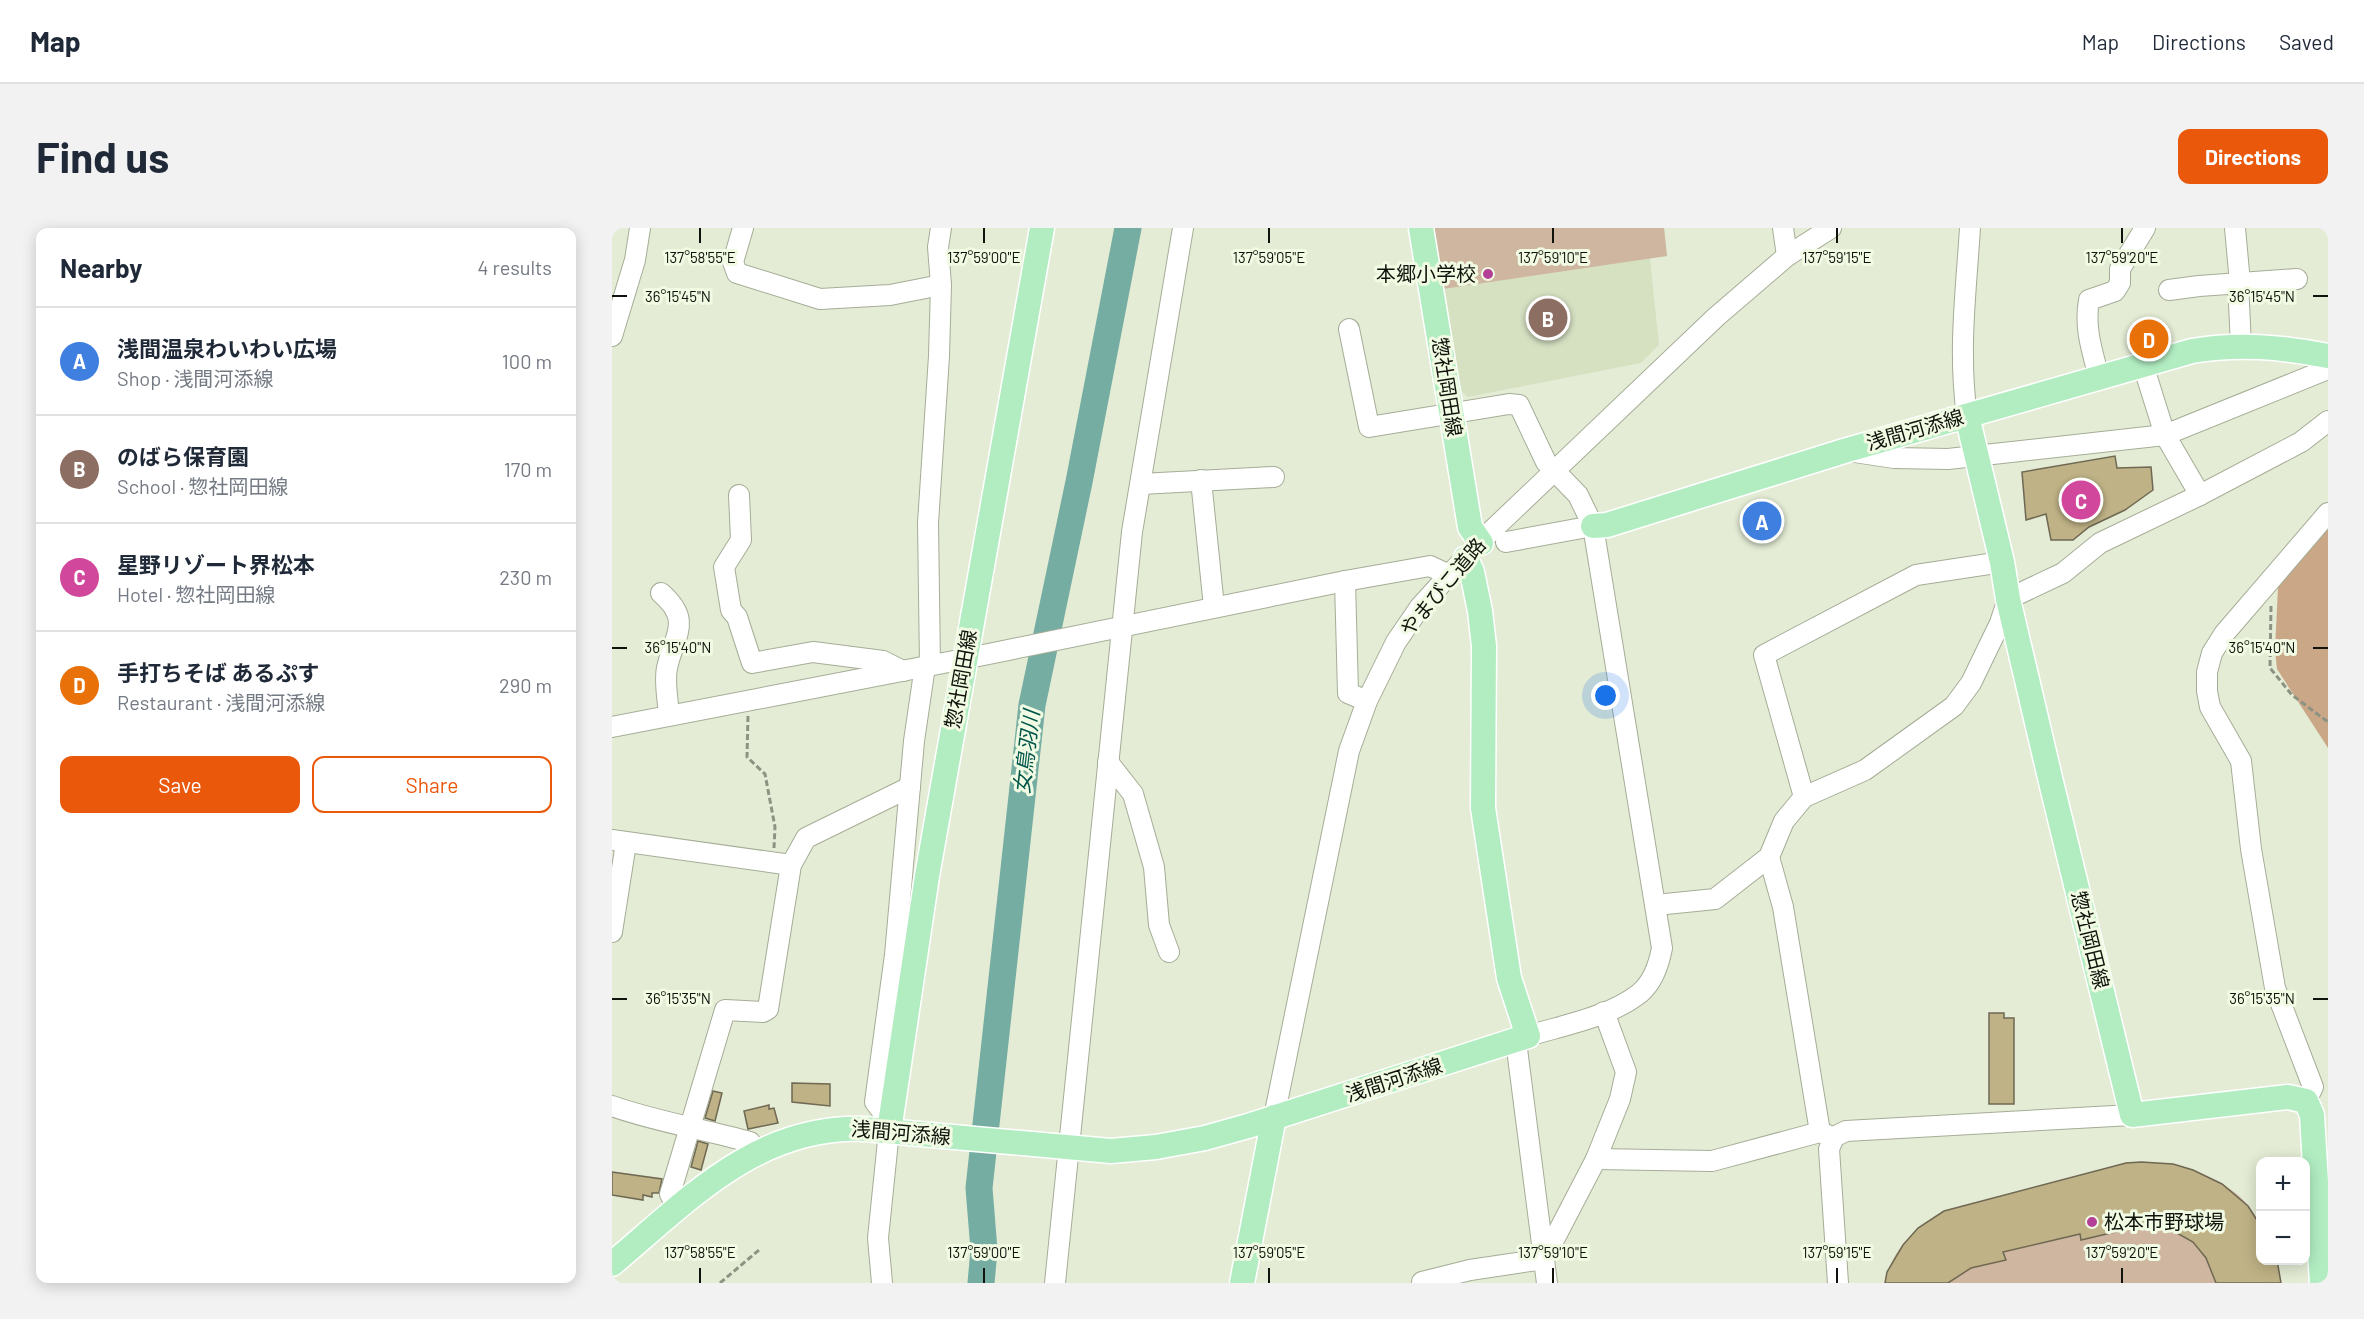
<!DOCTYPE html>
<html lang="en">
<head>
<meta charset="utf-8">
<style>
	body { margin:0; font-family:Barlow,"Noto Sans JP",sans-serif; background:#f2f2f3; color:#1f2937 }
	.controls { position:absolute; right:18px; bottom:18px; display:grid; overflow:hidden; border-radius:12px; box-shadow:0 3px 15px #0003 }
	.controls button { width:54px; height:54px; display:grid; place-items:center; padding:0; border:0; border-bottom:2px solid #e0e1e3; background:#fff; color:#1f2937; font:30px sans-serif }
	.you { position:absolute; left:994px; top:468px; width:21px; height:21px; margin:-15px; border:4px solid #fff; border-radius:50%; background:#1a73e8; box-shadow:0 0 0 9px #1a73e833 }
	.badge { display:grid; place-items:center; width:39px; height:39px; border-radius:50%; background:#ea580c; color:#fff; font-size:20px; font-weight:700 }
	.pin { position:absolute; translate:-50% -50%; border:3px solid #fff; box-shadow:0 2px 6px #0006 }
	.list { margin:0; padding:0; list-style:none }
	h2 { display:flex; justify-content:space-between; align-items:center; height:78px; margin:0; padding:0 24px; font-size:26px }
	h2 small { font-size:20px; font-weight:400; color:#747a83 }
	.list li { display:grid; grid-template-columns:39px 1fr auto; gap:18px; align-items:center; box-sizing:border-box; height:108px; padding:0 24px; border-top:2px solid #e0e1e3 }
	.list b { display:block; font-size:22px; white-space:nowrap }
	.list p { margin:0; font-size:20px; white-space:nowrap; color:#747a83 }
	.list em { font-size:20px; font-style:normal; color:#747a83 }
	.actions { display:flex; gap:12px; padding:18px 24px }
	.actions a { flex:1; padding:14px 0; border:2px solid #ea580c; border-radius:12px; text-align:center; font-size:21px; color:#ea580c }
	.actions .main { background:#ea580c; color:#fff }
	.map { position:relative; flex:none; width:1716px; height:1055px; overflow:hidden; border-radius:12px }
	header { display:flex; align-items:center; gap:36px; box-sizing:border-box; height:84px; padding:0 30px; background:#fff; border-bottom:2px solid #e0e1e3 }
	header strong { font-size:28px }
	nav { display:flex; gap:33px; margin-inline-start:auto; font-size:21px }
	.intro { display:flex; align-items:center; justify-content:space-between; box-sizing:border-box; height:144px; padding:0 36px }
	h1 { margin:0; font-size:42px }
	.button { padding:15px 27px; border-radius:12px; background:#ea580c; color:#fff; font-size:21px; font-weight:700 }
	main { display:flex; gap:36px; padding:0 36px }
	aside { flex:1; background:#fff; border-radius:12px; box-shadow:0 3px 15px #0003 }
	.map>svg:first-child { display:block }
</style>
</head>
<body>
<header>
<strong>Map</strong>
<nav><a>Map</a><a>Directions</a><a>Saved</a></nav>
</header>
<div class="intro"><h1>Find us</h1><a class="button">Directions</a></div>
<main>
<aside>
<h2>Nearby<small>4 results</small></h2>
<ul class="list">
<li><span class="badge" style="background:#3f7fe0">A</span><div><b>浅間温泉わいわい広場</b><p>Shop · 浅間河添線</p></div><em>100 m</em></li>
<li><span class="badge" style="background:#8d6e63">B</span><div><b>のばら保育園</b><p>School · 惣社岡田線</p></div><em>170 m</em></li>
<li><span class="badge" style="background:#d1479c">C</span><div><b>星野リゾート界松本</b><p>Hotel · 惣社岡田線</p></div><em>230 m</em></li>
<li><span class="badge" style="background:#e8710a">D</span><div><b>手打ちそば あるぷす</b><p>Restaurant · 浅間河添線</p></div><em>290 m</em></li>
</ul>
<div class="actions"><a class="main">Save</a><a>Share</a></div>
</aside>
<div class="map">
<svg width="1716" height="1055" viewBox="0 0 1716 1055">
	<rect width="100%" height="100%" fill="#e4ecd5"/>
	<!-- built -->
	<polygon fill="#d6e1c2" points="814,0 1052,0 1055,28 1038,30 1047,117 1029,135 856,169 841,157"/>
	<!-- green -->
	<g fill="#ceb6a0">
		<polygon points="814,0 1052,0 1055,28 824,62"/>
		<path d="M1529,934C1572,936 1628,952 1647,995C1652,1005 1648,1022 1648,1032L1669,1055H1273C1279,1022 1305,998 1332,983L1514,935Z"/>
	</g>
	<!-- forest -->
	<polygon fill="#caa786" points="1716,298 1716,520 1665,441 1663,422 1666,359"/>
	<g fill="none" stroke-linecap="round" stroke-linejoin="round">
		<!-- river -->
		<polyline stroke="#75ada2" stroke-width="27" points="369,1055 372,1022 367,960 420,477 467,254 516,0"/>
	</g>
	<!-- building -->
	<g fill="#bfb286" stroke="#6f6853" stroke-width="1.5">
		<polygon points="1503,228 1505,240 1539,239 1541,262 1513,282 1477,299 1461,312 1439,312 1434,286 1414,292 1410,244"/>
		<polygon points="1377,785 1392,785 1392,790 1402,790 1402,876 1377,876"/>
		<polygon points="180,855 218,856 218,878 180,874"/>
		<polygon points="101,863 110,865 103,893 93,890"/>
		<polygon points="157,877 157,881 162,880 166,895 136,901 132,883"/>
		<polygon points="86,913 96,916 89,942 79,939"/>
		<polygon points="1529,934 1561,936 1581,942 1610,956 1636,978 1648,997 1648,1032 1665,1032 1669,1055 1604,1055 1594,1030 1581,1014 1558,1001 1544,997 1528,998 1469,1012 1468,1006 1391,1024 1394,1032 1359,1040 1336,1055 1273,1055 1275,1044 1291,1017 1306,1000 1332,983 1514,935"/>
		<polygon points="0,944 50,951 47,965 40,965 40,969 31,967 31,972 0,967"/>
	</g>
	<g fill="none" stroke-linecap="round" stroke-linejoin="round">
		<!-- minor casing -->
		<g stroke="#a5ad97" stroke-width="22">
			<g id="minor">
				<polyline points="131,0 121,34 125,45 208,71 278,67 329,57"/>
				<polyline points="1171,0 1175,28"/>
				<polyline points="1623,0 1628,55"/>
				<polyline points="1626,55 1629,117"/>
				<polyline points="1557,62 1587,58 1685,51"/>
				<path d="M737,101L757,199L897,176L907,177L934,234L966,267L981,298L1050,720C1047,736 1041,754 1028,765C998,789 952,797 916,808"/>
				<polyline points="0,108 23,32 28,0"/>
				<polyline points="1531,137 1553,207 1588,267"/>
				<path d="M1487,149C1480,123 1472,99 1477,72L1503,63L1508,55V41L1533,0"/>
				<path d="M1355,188C1346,124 1354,64 1358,0"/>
				<polyline points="1236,223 1282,230 1336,231 1553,207 1716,141"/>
				<polyline points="589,252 602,379"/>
				<polyline points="529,256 662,249"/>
				<polyline points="127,267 129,312 112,339 119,382 125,389 140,435 201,424 271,433 291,443"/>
				<polyline points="894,314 981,298"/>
				<polyline points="733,353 736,465 755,473"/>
				<path d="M49,365C81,393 62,407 55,440C52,454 56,472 57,487"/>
				<polyline points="318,437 316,295 327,128 329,57 326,19 329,0"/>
				<polyline points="0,499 352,431 733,353 818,338 837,347"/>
				<polyline points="496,534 521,566 542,639 547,697 557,724"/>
				<polyline points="1192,569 1152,427 1304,347 1390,334"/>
				<polyline points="0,612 179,637"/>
				<polyline points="1157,629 1171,679 1208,904"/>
				<polyline points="1044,677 1103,671 1157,629 1172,593 1192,569 1253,542 1342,478 1359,455 1388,395 1396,371 1451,345 1488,315 1588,267 1689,214 1716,193"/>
				<polyline points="0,704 14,615"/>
				<polyline points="904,813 935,1055"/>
				<polyline points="1694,873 1701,859 1663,760 1639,621 1629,533 1598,479 1595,463 1595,444 1600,425 1612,406 1716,285"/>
				<path d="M0,878C45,894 92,901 138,914L143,924"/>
				<polyline points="662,889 737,523 755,473 784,414 808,379 837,347 874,308 1104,89 1175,28 1219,0"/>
				<polyline points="278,894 263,874 283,727 302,513 313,438"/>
				<polyline points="984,931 1100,933 1208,904 1220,909"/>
				<polyline points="66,981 58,966 113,782 151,784 156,781 179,637 194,610 298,559"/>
				<polyline points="810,1054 858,1042 932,1031 984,931 1008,871 1014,844 992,784"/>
				<polyline points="270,1055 266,1010 277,903"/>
				<polyline points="443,1055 520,304 571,0"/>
				<polyline points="1226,1055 1217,921 1222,909 1234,903 1520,887"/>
			</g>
		</g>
		<!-- major casing -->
		<g stroke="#fff" stroke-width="27">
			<g id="major">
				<polyline points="809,0 858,299 869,315"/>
				<polyline points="1355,188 1390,334 1396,371 1439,554 1520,887 1676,869 1694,873 1700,887 1710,1055"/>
				<path d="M981,298L995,297L1232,223L1580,123C1627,115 1670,119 1716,128"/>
				<polyline points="277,903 315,648 430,0"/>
				<path d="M0,1036C76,972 145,897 252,901L499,923L544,919L593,910L636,898L916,808L897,750L871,580L872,418L868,383L860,344L854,330"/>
				<polyline points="630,1055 662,889"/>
			</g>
		</g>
		<!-- path -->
		<g stroke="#8d9383" stroke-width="3" stroke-dasharray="6 3" stroke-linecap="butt">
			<polyline points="1659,378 1658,440 1680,467 1716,494"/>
			<polyline points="136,488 135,529 153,546 163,599 162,620"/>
			<polyline points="108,1055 147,1022"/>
		</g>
		<!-- minor -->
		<use href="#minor" stroke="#fff" stroke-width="20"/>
		<!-- major -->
		<use href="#major" stroke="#b2edc2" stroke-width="24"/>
	</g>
	<!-- ticks -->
	<path fill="none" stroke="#10130b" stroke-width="2" d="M88,0V15M372,0V15M657,0V15M941,0V15M1225,0V15M1510,0V15M0,68H15M1701,68H1716M0,420H15M1701,420H1716M0,771H15M1701,771H1716M88,1040V1055M372,1040V1055M657,1040V1055M941,1040V1055M1225,1040V1055M1510,1040V1055"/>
	<!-- markers -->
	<g fill="#b33f97" stroke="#f1fae2" stroke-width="2">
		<circle cx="876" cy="46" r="6"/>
		<circle cx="1480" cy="994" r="6"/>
	</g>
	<g text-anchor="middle" stroke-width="6" stroke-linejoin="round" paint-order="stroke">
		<!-- poi labels -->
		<g font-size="20" fill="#10130b" stroke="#f1fae2" text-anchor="end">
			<text x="864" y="53">本郷小学校</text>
			<text x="1492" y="1001" text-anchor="start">松本市野球場</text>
		</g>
		<!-- street labels -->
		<g font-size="20" fill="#10130b" stroke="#f1fae2">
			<text transform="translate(835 159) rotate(81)" y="7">惣社岡田線</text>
			<text transform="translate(1303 202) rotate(-16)" y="7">浅間河添線</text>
			<text transform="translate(831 359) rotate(-50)" y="7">やまびこ道路</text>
			<text transform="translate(349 451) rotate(-80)" y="7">惣社岡田線</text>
			<text transform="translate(1478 712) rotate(76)" y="7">惣社岡田線</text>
			<text transform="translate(782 852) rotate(-18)" y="7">浅間河添線</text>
			<text transform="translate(289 905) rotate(5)" y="7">浅間河添線</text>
		</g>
		<!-- water labels -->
		<g font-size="21" font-style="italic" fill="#01564b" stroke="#f1fae2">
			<text transform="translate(415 524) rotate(-83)" y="7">女鳥羽川</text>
		</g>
	</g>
	<g font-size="15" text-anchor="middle" fill="#10130b" stroke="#f1fae2" stroke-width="6" stroke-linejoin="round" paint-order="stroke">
		<text x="88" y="35">137°58'55"E</text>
		<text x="372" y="35">137°59'00"E</text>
		<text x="657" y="35">137°59'05"E</text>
		<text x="941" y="35">137°59'10"E</text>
		<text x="1225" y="35">137°59'15"E</text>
		<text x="1510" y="35">137°59'20"E</text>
		<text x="66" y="74">36°15'45"N</text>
		<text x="1650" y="74">36°15'45"N</text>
		<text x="66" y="425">36°15'40"N</text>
		<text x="1650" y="425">36°15'40"N</text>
		<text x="66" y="776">36°15'35"N</text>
		<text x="1650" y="776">36°15'35"N</text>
		<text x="88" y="1030">137°58'55"E</text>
		<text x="372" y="1030">137°59'00"E</text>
		<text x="657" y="1030">137°59'05"E</text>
		<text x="941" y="1030">137°59'10"E</text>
		<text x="1225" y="1030">137°59'15"E</text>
		<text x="1510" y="1030">137°59'20"E</text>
	</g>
</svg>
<div class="controls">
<button>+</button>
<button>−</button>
</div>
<div class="you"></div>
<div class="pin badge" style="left:1150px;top:293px;background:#3f7fe0">A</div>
<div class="pin badge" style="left:936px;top:90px;background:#8d6e63">B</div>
<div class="pin badge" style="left:1469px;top:272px;background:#d1479c">C</div>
<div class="pin badge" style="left:1537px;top:111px;background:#e8710a">D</div>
</div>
</main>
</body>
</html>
